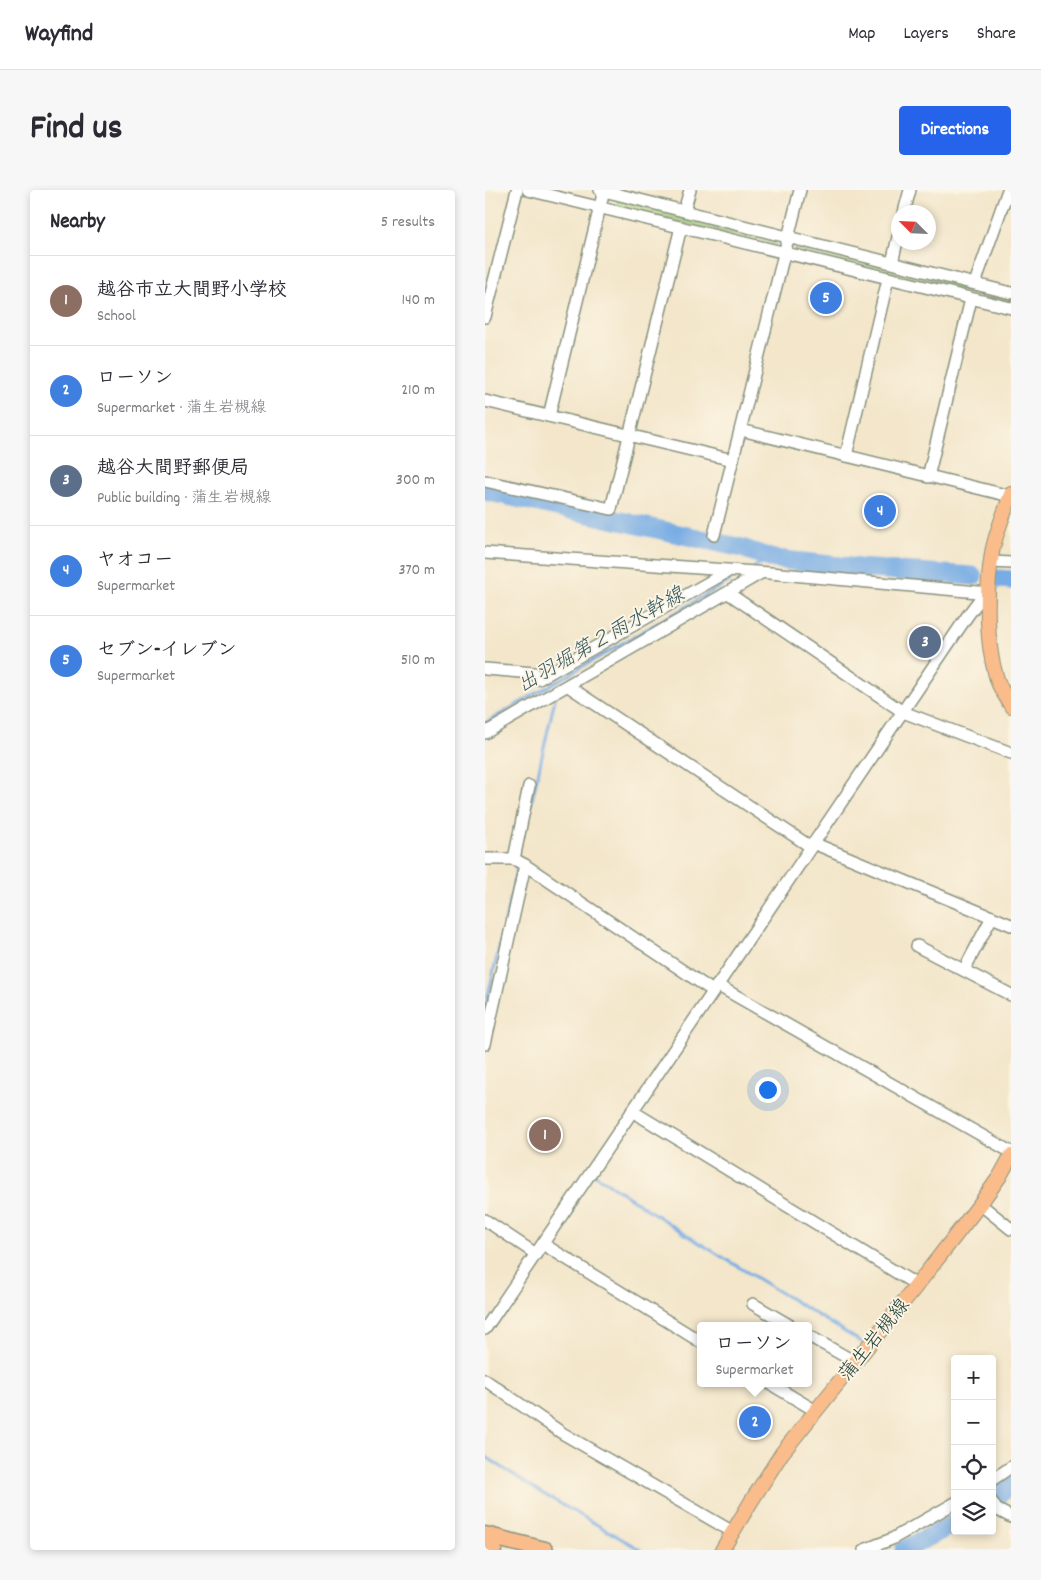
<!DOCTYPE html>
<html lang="en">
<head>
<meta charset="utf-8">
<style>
	body { margin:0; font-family:Dekko,"Klee One",sans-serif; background:#f7f7f7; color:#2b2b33 }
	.controls { position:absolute; right:15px; bottom:15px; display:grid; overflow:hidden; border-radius:5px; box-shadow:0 2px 8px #0003 }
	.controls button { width:45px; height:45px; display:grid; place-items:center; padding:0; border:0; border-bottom:1px solid #e1e1e2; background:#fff; color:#2b2b33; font:25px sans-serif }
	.compass { position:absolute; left:406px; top:15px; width:45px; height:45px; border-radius:50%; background:#fff; box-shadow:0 2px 8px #0003; rotate:294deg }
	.you { position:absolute; left:282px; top:899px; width:18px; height:18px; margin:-12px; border:4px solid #fff; border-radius:50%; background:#1a73e8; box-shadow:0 0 0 8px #1a73e833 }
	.badge { display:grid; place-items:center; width:32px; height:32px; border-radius:50%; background:#2563eb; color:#fff; font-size:16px; font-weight:700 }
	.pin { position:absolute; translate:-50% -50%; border:2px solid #fff; box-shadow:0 1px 5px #0006 }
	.popup { position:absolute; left:212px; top:1132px; width:115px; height:65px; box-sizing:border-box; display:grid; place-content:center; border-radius:5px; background:#fff; filter:drop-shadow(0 1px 4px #0005); font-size:16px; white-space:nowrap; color:#7c7c81 }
	.popup b { font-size:19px; color:#2b2b33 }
	.popup::after { content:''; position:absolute; left:50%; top:100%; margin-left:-10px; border:10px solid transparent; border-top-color:#fff }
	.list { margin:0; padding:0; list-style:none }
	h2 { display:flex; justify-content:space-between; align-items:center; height:65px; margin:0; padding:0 20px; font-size:21px }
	h2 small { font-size:16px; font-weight:400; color:#7c7c81 }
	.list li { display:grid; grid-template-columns:32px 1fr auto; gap:15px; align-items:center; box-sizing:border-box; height:90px; padding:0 20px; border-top:1px solid #e1e1e2 }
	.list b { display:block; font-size:19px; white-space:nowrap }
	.list p { margin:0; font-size:16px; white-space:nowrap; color:#7c7c81 }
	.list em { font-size:16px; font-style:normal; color:#7c7c81 }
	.icon { flex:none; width:28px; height:28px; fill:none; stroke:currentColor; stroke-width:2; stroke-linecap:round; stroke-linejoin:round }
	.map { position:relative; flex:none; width:526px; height:1360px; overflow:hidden; border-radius:5px }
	header { display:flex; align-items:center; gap:30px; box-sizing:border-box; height:70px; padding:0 25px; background:#fff; border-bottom:1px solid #e1e1e2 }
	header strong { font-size:24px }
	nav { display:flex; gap:28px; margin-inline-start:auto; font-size:18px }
	.intro { display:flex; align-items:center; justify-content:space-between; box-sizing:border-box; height:120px; padding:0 30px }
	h1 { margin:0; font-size:35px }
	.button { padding:12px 22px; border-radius:5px; background:#2563eb; color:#fff; font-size:18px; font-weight:700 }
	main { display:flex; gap:30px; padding:0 30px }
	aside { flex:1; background:#fff; border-radius:5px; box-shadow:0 2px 8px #0003 }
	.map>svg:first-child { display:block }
</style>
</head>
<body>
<header>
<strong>Wayfind</strong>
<nav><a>Map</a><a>Layers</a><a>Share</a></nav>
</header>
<div class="intro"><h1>Find us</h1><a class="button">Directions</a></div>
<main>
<aside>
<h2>Nearby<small>5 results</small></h2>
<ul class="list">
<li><span class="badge" style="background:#8d6e63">1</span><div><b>越谷市立大間野小学校</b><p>School</p></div><em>140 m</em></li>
<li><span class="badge" style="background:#3f7fe0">2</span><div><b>ローソン</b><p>Supermarket · 蒲生岩槻線</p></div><em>210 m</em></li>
<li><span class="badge" style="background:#5c6f8a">3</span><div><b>越谷大間野郵便局</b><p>Public building · 蒲生岩槻線</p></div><em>300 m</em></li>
<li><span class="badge" style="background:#3f7fe0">4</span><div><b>ヤオコー</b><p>Supermarket</p></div><em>370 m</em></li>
<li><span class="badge" style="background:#3f7fe0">5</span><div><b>セブン-イレブン</b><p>Supermarket</p></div><em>510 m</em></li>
</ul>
</aside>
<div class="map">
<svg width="526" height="1360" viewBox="0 0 526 1360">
	<rect width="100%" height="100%" fill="#fcf5e5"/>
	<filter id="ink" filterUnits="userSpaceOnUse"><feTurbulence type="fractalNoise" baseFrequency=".02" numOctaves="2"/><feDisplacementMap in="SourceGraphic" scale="10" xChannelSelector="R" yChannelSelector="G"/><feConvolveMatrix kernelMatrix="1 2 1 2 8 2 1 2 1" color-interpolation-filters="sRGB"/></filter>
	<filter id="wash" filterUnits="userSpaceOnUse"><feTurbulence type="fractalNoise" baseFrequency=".0096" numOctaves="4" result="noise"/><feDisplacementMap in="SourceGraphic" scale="20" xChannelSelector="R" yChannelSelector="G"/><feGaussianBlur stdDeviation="1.12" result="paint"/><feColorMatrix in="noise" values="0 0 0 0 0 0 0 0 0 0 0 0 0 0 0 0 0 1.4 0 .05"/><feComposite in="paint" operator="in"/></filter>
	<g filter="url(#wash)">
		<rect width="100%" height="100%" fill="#f3e6ca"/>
		<!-- green -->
		<g fill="#a6cf7b" stroke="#628658">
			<polygon points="133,9 291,50 290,55 131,17"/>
			<polygon points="311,54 526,108 526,113 309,60"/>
		</g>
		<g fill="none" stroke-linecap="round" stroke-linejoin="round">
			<!-- stream -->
			<g stroke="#77ace4" stroke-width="3">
				<polyline points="269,377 285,368"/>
				<polyline points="0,533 245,391"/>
				<polyline points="42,632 70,509 69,506"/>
				<polyline points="0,819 33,674"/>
				<polyline points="109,984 203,1046 378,1153"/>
				<polyline points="0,1266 48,1298 156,1360"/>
			</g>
			<!-- river -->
			<g stroke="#77ace4" stroke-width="19">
				<polyline points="0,301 257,358 285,368"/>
				<polyline points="290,369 374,378 488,386"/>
				<polyline points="514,389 526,390"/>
				<polyline points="512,1305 526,1296"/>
				<polyline points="419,1360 470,1333"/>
			</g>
		</g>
	</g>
	<g filter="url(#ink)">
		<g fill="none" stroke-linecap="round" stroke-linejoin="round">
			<!-- minor casing -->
			<g stroke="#89927f" stroke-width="14">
				<g id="minor">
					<polyline points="43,0 526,118"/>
					<polyline points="115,0 526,103"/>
					<polyline points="199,21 205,0"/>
					<polyline points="419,22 425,0"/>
					<polyline points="407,73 413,47"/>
					<polyline points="490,93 523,0"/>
					<polyline points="0,127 32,0"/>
					<polyline points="0,211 248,270"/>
					<polyline points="64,226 119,0"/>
					<polyline points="256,240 525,306"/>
					<polyline points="361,266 403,89"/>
					<polyline points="443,287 486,109"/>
					<polyline points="0,291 126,319 196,37"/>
					<polyline points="229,345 315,0"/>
					<polyline points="0,363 285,383 504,403"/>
					<polyline points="507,372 526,373"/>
					<polyline points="243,403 418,522 526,563"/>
					<polyline points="0,479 49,483 54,489 242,382"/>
					<polyline points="83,496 326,657"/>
					<polyline points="0,543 276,383"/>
					<polyline points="328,653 526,735"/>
					<polyline points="0,669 29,669 40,675 228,801"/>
					<polyline points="29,669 44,596"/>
					<polyline points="432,756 526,805"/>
					<polyline points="479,780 507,727"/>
					<polyline points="232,795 526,962"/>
					<polyline points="0,854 40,675"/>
					<polyline points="147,921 432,1095"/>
					<polyline points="495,1014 526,1039"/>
					<polyline points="0,1030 51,1064"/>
					<polyline points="58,1054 216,1152"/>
					<polyline points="268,1114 306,1136"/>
					<polyline points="0,1139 483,425 495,409 504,405"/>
					<polyline points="324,1146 370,1172"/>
					<polyline points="0,1190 77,1243 248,1342"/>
					<polyline points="284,1193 331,1221"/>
					<polyline points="507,1290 526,1277"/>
					<polyline points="507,1312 511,1319 526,1327"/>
					<polyline points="379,1360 407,1349 470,1313"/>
				</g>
			</g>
			<!-- major casing -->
			<g stroke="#89927f" stroke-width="16">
				<g id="major">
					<path d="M526,304C520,322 510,344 507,363C501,401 500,455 513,492C516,500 522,508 526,516"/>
					<polyline points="237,1360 267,1310 297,1263 432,1095 495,1014 515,986 526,966"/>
				</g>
			</g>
			<!-- highway casing -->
			<g stroke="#89927f" stroke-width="19">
				<g id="highway">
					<polyline points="0,1345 60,1360"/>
					<polyline points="0,1358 8,1360"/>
				</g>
			</g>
			<!-- minor -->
			<use href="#minor" stroke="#fff" stroke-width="11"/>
			<!-- major -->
			<use href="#major" stroke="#f9bc8a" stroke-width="14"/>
			<!-- highway -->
			<use href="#highway" stroke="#f9bc8a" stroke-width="16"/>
		</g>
	</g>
	<g text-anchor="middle" stroke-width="4" stroke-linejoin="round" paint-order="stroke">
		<!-- street labels -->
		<g font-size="20" fill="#1f3d34" stroke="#fcf5e5">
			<text transform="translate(388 1149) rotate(-51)" y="7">蒲生岩槻線</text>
		</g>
		<!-- water labels -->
		<g font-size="21" font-style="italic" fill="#355960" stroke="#fcf5e5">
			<text transform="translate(115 449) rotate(-30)" y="7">出羽堀第２雨水幹線</text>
		</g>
	</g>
</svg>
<div class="controls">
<button>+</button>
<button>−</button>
<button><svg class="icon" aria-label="locate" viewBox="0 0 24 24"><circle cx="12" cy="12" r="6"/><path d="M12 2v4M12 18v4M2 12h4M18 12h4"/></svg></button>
<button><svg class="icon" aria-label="layers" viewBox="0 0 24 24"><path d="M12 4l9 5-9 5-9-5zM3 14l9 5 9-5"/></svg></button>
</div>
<svg class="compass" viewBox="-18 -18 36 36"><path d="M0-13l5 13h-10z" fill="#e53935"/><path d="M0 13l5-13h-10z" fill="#7c7c81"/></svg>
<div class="you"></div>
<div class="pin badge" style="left:60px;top:945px;background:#8d6e63">1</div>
<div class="pin badge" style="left:270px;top:1232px;background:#3f7fe0">2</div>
<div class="popup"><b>ローソン</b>Supermarket</div>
<div class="pin badge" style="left:440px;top:452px;background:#5c6f8a">3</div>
<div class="pin badge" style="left:395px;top:321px;background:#3f7fe0">4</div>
<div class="pin badge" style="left:341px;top:108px;background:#3f7fe0">5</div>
</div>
</main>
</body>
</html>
